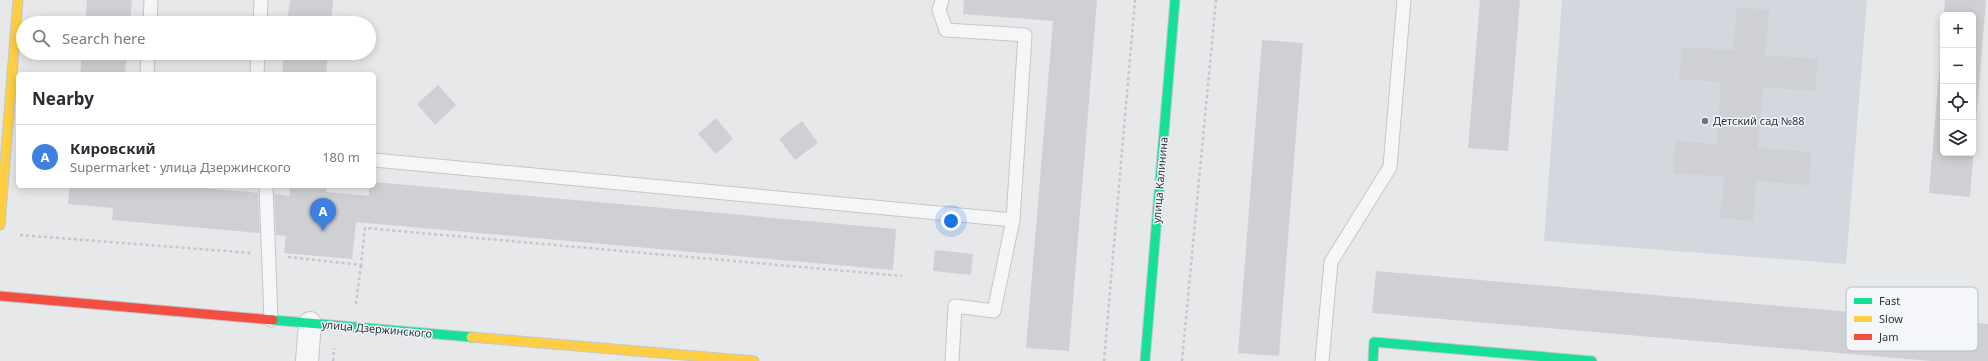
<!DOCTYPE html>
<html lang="en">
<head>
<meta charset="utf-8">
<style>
	body { margin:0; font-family:"Noto Sans",sans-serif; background:#f2f2f3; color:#2b2b33 }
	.controls { position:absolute; right:12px; top:12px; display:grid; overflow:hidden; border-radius:6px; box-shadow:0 2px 10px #0003 }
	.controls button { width:36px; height:36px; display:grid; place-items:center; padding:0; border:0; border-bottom:1px solid #e1e1e2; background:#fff; color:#2b2b33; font:20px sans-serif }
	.you { position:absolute; left:951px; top:221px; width:14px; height:14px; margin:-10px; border:3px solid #fff; border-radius:50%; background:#1a73e8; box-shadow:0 0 0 6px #1a73e833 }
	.badge { display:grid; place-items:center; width:26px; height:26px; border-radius:50%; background:#d93025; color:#fff; font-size:13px; font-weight:700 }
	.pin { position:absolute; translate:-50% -33px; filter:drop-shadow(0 1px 2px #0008) }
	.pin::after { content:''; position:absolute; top:21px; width:14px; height:12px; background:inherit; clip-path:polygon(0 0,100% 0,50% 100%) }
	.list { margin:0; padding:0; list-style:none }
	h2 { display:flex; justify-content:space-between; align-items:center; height:52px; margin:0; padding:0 16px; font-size:17px }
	h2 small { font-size:13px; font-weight:400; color:#7c7c81 }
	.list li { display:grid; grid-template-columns:26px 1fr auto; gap:12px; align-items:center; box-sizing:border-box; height:64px; padding:0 16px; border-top:1px solid #e1e1e2 }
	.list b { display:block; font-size:15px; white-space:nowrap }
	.list p { margin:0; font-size:13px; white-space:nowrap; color:#7c7c81 }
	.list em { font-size:13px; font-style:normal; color:#7c7c81 }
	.icon { flex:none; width:22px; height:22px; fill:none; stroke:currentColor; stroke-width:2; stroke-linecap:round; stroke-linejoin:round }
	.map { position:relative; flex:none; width:1988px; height:361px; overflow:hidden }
	.search { position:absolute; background:#fff; box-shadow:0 2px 10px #0003; left:16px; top:16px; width:360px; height:44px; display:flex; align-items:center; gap:10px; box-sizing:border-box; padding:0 14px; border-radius:22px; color:#7c7c81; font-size:15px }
	.panel { position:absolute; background:#fff; box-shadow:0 2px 10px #0003; left:16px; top:72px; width:360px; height:116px; border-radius:6px }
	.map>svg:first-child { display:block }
</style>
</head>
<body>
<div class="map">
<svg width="1988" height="361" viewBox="0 0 1988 361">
	<rect width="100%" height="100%" fill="#e6e8ea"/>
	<!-- built -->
	<polygon fill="#d4d7dd" points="1562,0 1867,0 1846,264 1544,241"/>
	<!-- building -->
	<g fill="#ced0d3">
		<polygon points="87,0 132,0 130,23 85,23"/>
		<polygon points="290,0 333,0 331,23 287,23"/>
		<polygon points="964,0 1097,0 1069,351 1026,348 1053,21 963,14"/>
		<polygon points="1480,0 1520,0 1508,151 1468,148"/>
		<polygon points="1945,0 1986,0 1970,197 1929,193 1943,25 1943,153 1973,153 1973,15 1944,15"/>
		<polygon points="1737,7 1769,10 1765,55 1818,59 1815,91 1763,87 1758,148 1811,152 1809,185 1756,181 1753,221 1720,218 1724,177 1673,173 1675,141 1717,144 1721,82 1679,79 1682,47 1733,50"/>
		<polygon points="1262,40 1303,43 1279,356 1238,353"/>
		<polygon points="82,53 127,53 125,74 80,74"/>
		<polygon points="284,53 328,53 326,74 282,74"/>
		<polygon points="438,85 456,105 435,125 417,104"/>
		<polygon points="716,118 733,139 716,154 698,134"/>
		<polygon points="802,121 818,143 795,160 779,139"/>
		<polygon points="374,182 896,229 893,270 356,222 352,259 284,253 286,236 276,235 274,194 290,196 290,186 326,186 326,192 369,196 369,186 374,186"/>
		<polygon points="70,186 180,186 258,193 260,233 112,220 113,208 68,204"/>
		<polygon points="935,250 973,254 971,275 933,271"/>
		<polygon points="1376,271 1988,324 1988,361 1931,361 1372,313"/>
	</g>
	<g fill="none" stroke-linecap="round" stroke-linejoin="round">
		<!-- lane casing -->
		<g stroke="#c4c6c8" stroke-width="15">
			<g id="lane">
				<polyline points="942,0 939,10 946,30 1025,35 1013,220 994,311 955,306 952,361"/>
				<polyline points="150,23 151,0"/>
				<polyline points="260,23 261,0"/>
				<polyline points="147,74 148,53"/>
				<polyline points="257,74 258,53"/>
				<polyline points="374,160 1013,220"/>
				<polyline points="266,186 271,320"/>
				<polyline points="1322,361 1331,262 1390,167 1404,0"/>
			</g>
		</g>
		<!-- street casing -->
		<g stroke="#c4c6c8" stroke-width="24">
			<polyline id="street" points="307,361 310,323"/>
		</g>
		<!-- fast casing -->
		<g stroke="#c4c6c8" stroke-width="11">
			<g id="fast">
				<polyline points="273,320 471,337"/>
				<polyline points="1145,361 1175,0"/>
				<polyline points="1373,361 1374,342 1592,361"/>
			</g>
		</g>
		<!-- slow casing -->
		<g stroke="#c4c6c8" stroke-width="11">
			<g id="slow">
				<polyline points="0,225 18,0"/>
				<polyline points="471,337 754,361"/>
			</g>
		</g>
		<!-- jam casing -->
		<g stroke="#c4c6c8" stroke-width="11">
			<polyline id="jam" points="0,296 273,320"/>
		</g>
		<!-- path -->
		<g stroke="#c5c6ca" stroke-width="2.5" stroke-dasharray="3 3" stroke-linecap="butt">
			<polyline points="20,235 251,253"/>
			<polyline points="288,257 361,265 365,228 902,276"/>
			<polyline points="356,304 361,265"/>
			<polyline points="333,361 334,348"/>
			<polyline points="1104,361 1135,0"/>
			<polyline points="1182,361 1216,0"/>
		</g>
		<!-- lane -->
		<use href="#lane" stroke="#f5f6f7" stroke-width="13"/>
		<!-- street -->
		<use href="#street" stroke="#f5f6f7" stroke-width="22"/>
		<!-- fast -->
		<use href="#fast" stroke="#16e098" stroke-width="9"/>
		<!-- slow -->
		<use href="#slow" stroke="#ffcf43" stroke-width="9"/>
		<!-- jam -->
		<use href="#jam" stroke="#f24e42" stroke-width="9"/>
	</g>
	<!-- markers -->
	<circle fill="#6c737f" stroke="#f4f6f9" stroke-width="1.5" cx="1705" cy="121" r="4"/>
	<g text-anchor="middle" stroke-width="3" stroke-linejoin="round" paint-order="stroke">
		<!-- poi labels -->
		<g font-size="11" fill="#2b3445" stroke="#f4f6f9" text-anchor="start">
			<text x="1713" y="125">Детский сад №88</text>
		</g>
		<!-- street labels -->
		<g font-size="11" fill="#2b3445" stroke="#f4f6f9">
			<text transform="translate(1160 180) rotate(-85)" y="4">улица Калинина</text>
			<text transform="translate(377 329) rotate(5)" y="4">улица Дзержинского</text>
		</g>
	</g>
	<!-- legend -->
	<rect x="1846" y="287" width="132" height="64" rx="6" fill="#f4f6f9" stroke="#b8bcc3" stroke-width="1"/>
	<rect x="1854" y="298" width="18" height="6" fill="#16e098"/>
	<rect x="1854" y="316" width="18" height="6" fill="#ffcf43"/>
	<rect x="1854" y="334" width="18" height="6" fill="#f24e42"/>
	<g font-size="11" fill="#2b3445">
		<text x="1879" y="305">Fast</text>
		<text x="1879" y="323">Slow</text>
		<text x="1879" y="341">Jam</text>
	</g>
</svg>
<div class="controls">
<button>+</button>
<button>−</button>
<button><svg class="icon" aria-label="locate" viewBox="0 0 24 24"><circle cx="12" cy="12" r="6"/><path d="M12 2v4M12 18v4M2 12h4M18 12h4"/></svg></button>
<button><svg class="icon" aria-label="layers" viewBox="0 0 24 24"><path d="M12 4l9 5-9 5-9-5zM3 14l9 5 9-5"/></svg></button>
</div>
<div class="you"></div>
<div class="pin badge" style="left:323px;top:231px;background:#3f7fe0">A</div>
<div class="search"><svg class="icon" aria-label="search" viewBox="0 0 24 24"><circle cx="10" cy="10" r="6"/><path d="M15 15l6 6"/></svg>Search here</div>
<section class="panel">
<h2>Nearby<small></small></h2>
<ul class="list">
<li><span class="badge" style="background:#3f7fe0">A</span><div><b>Кировский</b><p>Supermarket · улица Дзержинского</p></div><em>180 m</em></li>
</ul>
</section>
</div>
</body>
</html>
